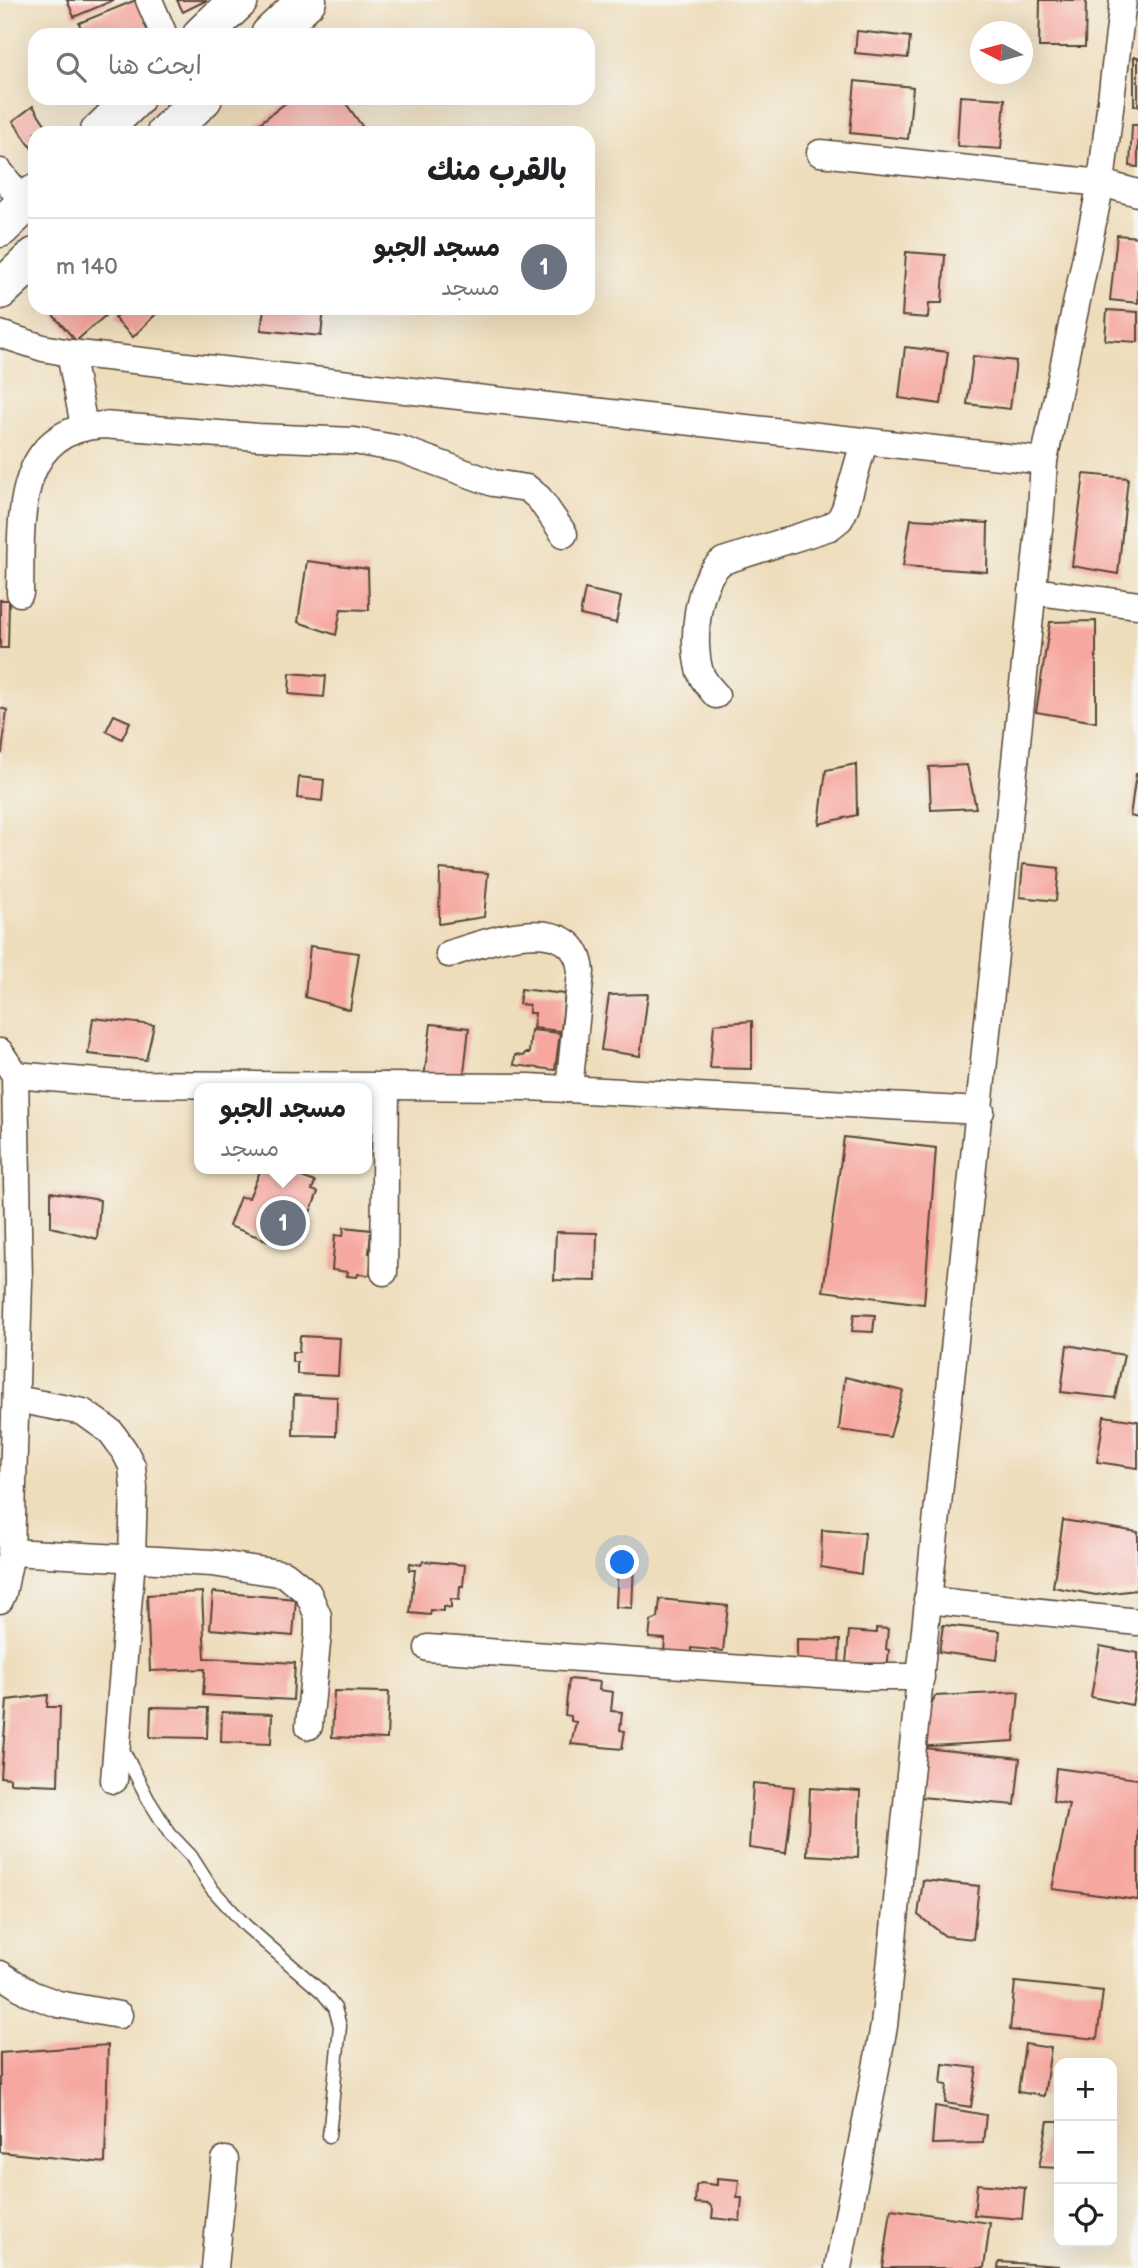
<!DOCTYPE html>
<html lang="ar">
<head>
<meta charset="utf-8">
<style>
	body { margin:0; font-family:"Balsamiq Sans","Playpen Sans Arabic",sans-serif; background:#f6f6f6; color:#202124; direction:rtl }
	.controls { position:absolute; right:21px; bottom:21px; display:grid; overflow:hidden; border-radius:14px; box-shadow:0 7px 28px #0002 }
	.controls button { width:63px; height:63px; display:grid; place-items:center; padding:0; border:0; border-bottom:2px solid #e0e0e0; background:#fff; color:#202124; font:35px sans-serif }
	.compass { position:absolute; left:970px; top:21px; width:63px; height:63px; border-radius:50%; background:#fff; box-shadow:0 7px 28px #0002; rotate:276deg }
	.you { position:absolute; left:623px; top:1563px; width:24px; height:24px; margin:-18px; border:5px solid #fff; border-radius:50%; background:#1a73e8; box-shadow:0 0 0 10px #1a73e833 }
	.badge { display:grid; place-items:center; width:46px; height:46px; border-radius:50%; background:#b5179e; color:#fff; font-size:23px; font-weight:700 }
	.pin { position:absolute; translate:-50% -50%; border:4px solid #fff; box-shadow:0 2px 7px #0006 }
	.popup { position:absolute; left:194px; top:1083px; width:178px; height:91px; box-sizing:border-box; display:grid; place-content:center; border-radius:14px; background:#fff; filter:drop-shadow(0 2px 5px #0005); font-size:23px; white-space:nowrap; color:#757577 }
	.popup b { font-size:26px; color:#202124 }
	.popup::after { content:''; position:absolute; left:50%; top:100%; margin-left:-14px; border:14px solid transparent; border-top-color:#fff }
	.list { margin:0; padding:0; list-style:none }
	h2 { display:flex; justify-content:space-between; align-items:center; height:91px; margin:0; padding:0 28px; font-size:30px }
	h2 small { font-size:23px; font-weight:400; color:#757577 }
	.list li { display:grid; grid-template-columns:46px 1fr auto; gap:21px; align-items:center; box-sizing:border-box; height:98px; padding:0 28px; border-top:2px solid #e0e0e0 }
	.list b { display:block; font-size:26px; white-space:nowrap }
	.list p { margin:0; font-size:23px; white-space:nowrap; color:#757577 }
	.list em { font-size:23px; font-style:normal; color:#757577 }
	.icon { flex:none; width:38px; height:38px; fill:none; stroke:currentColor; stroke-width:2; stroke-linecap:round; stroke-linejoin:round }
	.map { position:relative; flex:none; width:1138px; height:2268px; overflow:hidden; direction:ltr }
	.search { position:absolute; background:#fff; box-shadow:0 7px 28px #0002; left:28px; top:28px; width:567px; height:77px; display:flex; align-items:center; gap:18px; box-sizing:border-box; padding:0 24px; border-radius:21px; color:#757577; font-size:26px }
	.panel { position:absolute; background:#fff; box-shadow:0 7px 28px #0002; left:28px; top:126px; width:567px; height:189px; border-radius:21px; direction:rtl }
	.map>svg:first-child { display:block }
</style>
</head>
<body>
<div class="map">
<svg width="1138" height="2268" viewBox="0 0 1138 2268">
	<rect width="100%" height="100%" fill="#f6f6f2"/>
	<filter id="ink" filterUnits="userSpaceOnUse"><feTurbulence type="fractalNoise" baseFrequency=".0143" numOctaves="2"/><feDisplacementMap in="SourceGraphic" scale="14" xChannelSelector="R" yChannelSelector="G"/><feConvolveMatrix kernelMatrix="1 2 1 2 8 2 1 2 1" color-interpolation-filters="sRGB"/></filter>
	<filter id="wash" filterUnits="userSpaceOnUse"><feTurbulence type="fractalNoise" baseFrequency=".00686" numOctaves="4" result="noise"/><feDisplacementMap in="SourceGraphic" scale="28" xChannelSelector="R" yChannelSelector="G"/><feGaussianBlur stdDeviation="1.57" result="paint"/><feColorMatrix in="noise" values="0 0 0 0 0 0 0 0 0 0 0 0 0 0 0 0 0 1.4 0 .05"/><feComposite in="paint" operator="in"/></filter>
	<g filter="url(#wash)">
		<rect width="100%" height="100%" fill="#edb"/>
		<g id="blocks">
			<!-- building -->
			<g fill="#f6a8a0">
				<polygon points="67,0 114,0 74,17"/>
				<polygon points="136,0 138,0 152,35 83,35 79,23"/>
				<polygon points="177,0 207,0 183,12"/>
				<polygon points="1040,0 1086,0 1085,47 1039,47"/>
				<polygon points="857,31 910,37 908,58 855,53"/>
				<rect x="1134" y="57" width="4" height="49"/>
				<polygon points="855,81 913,87 908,139 850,133"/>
				<polygon points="960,96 1005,99 1001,149 957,146"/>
				<polygon points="292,98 342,98 362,126 352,133 247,133"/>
				<polygon points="33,106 51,133 35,133 35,153 13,121"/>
				<polygon points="1132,125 1138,125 1138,167 1130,166"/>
				<polygon points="1117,235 1138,237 1138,303 1110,300"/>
				<polygon points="906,252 945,255 942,303 929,303 928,318 902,316"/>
				<polygon points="47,308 114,308 76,341"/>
				<polygon points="124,308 156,308 159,311 133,337 114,318"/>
				<polygon points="264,308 324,308 321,336 261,330"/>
				<polygon points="1107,310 1138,312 1138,342 1105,340"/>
				<polygon points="905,347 948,352 941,404 899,398"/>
				<polygon points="973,356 1016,361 1010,409 967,404"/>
				<polygon points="1084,474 1128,478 1118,574 1072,566"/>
				<polygon points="911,519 988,523 987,572 903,566"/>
				<polygon points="307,561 368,569 369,610 341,609 336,635 298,622"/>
				<polygon points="585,589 621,597 616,623 580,615"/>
				<polygon points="0,600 9,600 8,648 0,648"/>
				<polygon points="1096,621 1096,722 1036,712 1050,622"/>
				<polygon points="290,673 326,676 324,697 289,694"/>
				<polygon points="0,708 7,710 2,753 0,752"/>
				<polygon points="114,715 130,722 122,739 106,731"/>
				<polygon points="856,764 857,815 819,824 826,770"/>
				<polygon points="967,765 976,808 931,810 929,767"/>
				<polygon points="1136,774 1138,774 1138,818 1130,816"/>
				<polygon points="299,777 324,780 322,801 297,798"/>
				<polygon points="1023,864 1059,868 1056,901 1020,897"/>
				<polygon points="440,869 488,873 484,917 439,924"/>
				<polygon points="310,946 359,953 350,1010 305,997"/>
				<polygon points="521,989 565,994 561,1031 533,1028 535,1013 529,1013 529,1005 519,1004"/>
				<polygon points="648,994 640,1056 601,1050 609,995"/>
				<polygon points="93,1018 154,1025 146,1060 88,1054"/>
				<polygon points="752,1021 752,1069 710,1068 714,1024"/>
				<polygon points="431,1024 469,1028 463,1082 424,1078"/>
				<polygon points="531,1030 560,1033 555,1070 514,1065 515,1055 523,1056 525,1053 529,1053"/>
				<polygon points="844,1137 936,1148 924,1304 823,1291"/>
				<polygon points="261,1169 281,1169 315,1182 312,1190 318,1192 299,1241 289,1238 285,1247 229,1226 240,1197 249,1198"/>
				<polygon points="51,1192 100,1200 97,1239 51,1227"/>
				<polygon points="344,1227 371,1230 369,1253 372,1253 370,1275 358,1274 357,1277 347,1276 348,1272 332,1270 335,1235 343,1236"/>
				<polygon points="556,1232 597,1233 596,1281 554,1280"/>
				<polygon points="854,1314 875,1315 873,1332 852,1331"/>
				<polygon points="300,1336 340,1338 338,1376 297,1374 297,1362 292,1362 292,1352 299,1352"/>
				<polygon points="1067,1345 1124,1355 1115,1398 1061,1392"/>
				<polygon points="845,1377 903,1391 890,1437 839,1430"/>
				<polygon points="294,1395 337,1397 336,1436 293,1435"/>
				<polygon points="1104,1416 1138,1421 1138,1468 1097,1462"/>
				<polygon points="1063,1520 1138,1532 1138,1573 1136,1590 1096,1595 1053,1587"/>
				<polygon points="822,1530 865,1533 861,1574 821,1567"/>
				<polygon points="423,1561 465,1565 463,1586 460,1586 459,1600 451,1599 451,1608 443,1606 443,1611 431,1610 430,1615 410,1613 415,1570 409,1570 410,1563 421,1565"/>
				<polygon points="618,1564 634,1564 632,1608 616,1607"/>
				<polygon points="202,1592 205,1658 295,1663 293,1700 203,1695 205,1669 150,1671 147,1595"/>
				<polygon points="213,1592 296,1599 293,1636 210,1629"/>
				<polygon points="660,1599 728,1606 723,1651 691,1648 691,1652 687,1654 664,1651 665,1639 649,1638 651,1621 658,1618"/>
				<polygon points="943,1625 1000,1631 997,1660 939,1652"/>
				<polygon points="876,1628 888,1629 886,1649 889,1650 887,1672 862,1664 846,1663 849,1631 876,1633"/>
				<polygon points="797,1639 840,1640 839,1667 797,1665"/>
				<polygon points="1100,1646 1138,1653 1138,1674 1132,1705 1091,1697"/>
				<polygon points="569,1679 600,1682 599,1690 613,1692 611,1711 622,1712 620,1730 625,1731 622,1749 571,1744 576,1722 571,1721 571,1716 565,1715"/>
				<polygon points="334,1691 389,1692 387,1739 332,1737"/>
				<polygon points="1019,1692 1014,1741 914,1747 1020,1758 1015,1805 908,1796 914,1747 935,1696"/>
				<polygon points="48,1695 47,1707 60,1707 58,1785 10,1783 10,1778 1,1777 7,1700"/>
				<polygon points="151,1707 208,1708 207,1738 150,1737"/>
				<polygon points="222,1712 272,1714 271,1744 221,1742"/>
				<polygon points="1056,1768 1138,1779 1138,1900 1052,1889 1069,1804 1053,1801"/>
				<polygon points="753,1783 794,1787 786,1853 749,1848"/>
				<polygon points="810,1788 860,1791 858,1858 807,1855"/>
				<polygon points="923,1880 979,1886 973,1939 945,1936 918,1915"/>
				<polygon points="1015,1982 1103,1991 1097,2039 1010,2030"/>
				<polygon points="1025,2044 1051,2048 1044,2096 1018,2092"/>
				<polygon points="108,2045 105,2163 0,2152 0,2053"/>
				<polygon points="943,2064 977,2068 971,2107 945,2103 947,2085 941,2084"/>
				<polygon points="935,2106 986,2115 983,2143 932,2144"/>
				<polygon points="1048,2121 1059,2121 1059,2168 1039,2167"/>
				<polygon points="717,2178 739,2180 737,2198 742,2198 740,2221 712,2218 713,2209 709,2204 695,2203 696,2186 701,2183 717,2185"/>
				<polygon points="977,2184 1025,2188 1022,2219 974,2215"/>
				<polygon points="891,2209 990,2223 984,2268 883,2268"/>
				<polygon points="999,2262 1059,2266 1059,2268 998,2268"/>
			</g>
		</g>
	</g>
	<g filter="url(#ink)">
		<use href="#blocks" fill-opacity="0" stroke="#564536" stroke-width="2"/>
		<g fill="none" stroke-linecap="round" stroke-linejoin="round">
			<!-- lane casing -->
			<g stroke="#564536" stroke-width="15">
				<polyline id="lane" points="122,1748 148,1799 170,1834 191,1856 212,1889 246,1926 322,1992 335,2008 340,2026 329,2136"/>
			</g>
			<!-- street casing -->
			<g stroke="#564536" stroke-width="29">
				<g id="street">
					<polyline points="149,0 164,35"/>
					<polyline points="820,153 1101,183 1138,193"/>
					<polyline points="0,172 25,204"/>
					<polyline points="0,334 43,348 70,353 1044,461"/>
					<polyline points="70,353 84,426"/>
					<polyline points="1032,591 1138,605"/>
					<path d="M20,593C22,526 11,430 103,425L258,437L354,441L400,449L493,483L527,488L539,498L564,534"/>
					<path d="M716,695C710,688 703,681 700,672C691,643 696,579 723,561L830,527L840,519L845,509L864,442"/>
					<path d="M449,954C486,942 576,908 581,972L569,1089"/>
					<polyline points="0,1052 15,1075 19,1281 11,1552 3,1593 0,1600"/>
					<polyline points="15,1075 120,1084 529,1087 981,1111"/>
					<polyline points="384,1272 386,1086"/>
					<polyline points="16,1399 83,1412 111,1432 124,1450 132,1466 134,1488 132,1559 114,1780"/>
					<polyline points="11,1552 212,1563 285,1574 308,1593 318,1616 318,1633 309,1726"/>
					<polyline points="927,1600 1138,1622"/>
					<polyline points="428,1648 864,1677 921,1677"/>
					<polyline points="0,1974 31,1994 58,2004 119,2015"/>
					<polyline points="215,2268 225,2160"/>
					<polyline points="838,2268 884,2026 1041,510 1044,461 1101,183 1123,0"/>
				</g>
			</g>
			<!-- primary casing -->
			<g stroke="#564536" stroke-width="41">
				<g id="primary">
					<polyline points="202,35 239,0"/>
					<polyline points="270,35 307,0"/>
					<polyline points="99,133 135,98"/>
					<polyline points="166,133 203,98"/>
					<polyline points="0,228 35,194"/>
					<polyline points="0,290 35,257"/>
				</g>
			</g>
			<!-- lane -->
			<use href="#lane" stroke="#fff" stroke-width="12"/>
			<!-- street -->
			<use href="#street" stroke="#fff" stroke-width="26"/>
			<!-- primary -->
			<use href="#primary" stroke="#fff" stroke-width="38"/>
		</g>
	</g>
</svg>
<div class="controls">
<button>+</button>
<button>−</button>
<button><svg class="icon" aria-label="locate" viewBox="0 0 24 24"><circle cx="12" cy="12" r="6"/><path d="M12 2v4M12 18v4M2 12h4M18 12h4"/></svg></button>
</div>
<svg class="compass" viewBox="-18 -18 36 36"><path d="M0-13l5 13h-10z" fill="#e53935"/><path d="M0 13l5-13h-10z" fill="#757577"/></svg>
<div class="you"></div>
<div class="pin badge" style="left:283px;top:1223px;background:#6b7280">1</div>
<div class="popup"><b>مسجد الجبو</b>مسجد</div>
<div class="search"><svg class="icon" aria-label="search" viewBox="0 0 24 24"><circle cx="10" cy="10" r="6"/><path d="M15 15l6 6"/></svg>ابحث هنا</div>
<section class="panel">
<h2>بالقرب منك<small></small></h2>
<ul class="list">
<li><span class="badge" style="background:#6b7280">1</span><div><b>مسجد الجبو</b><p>مسجد</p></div><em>140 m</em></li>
</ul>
</section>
</div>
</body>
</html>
